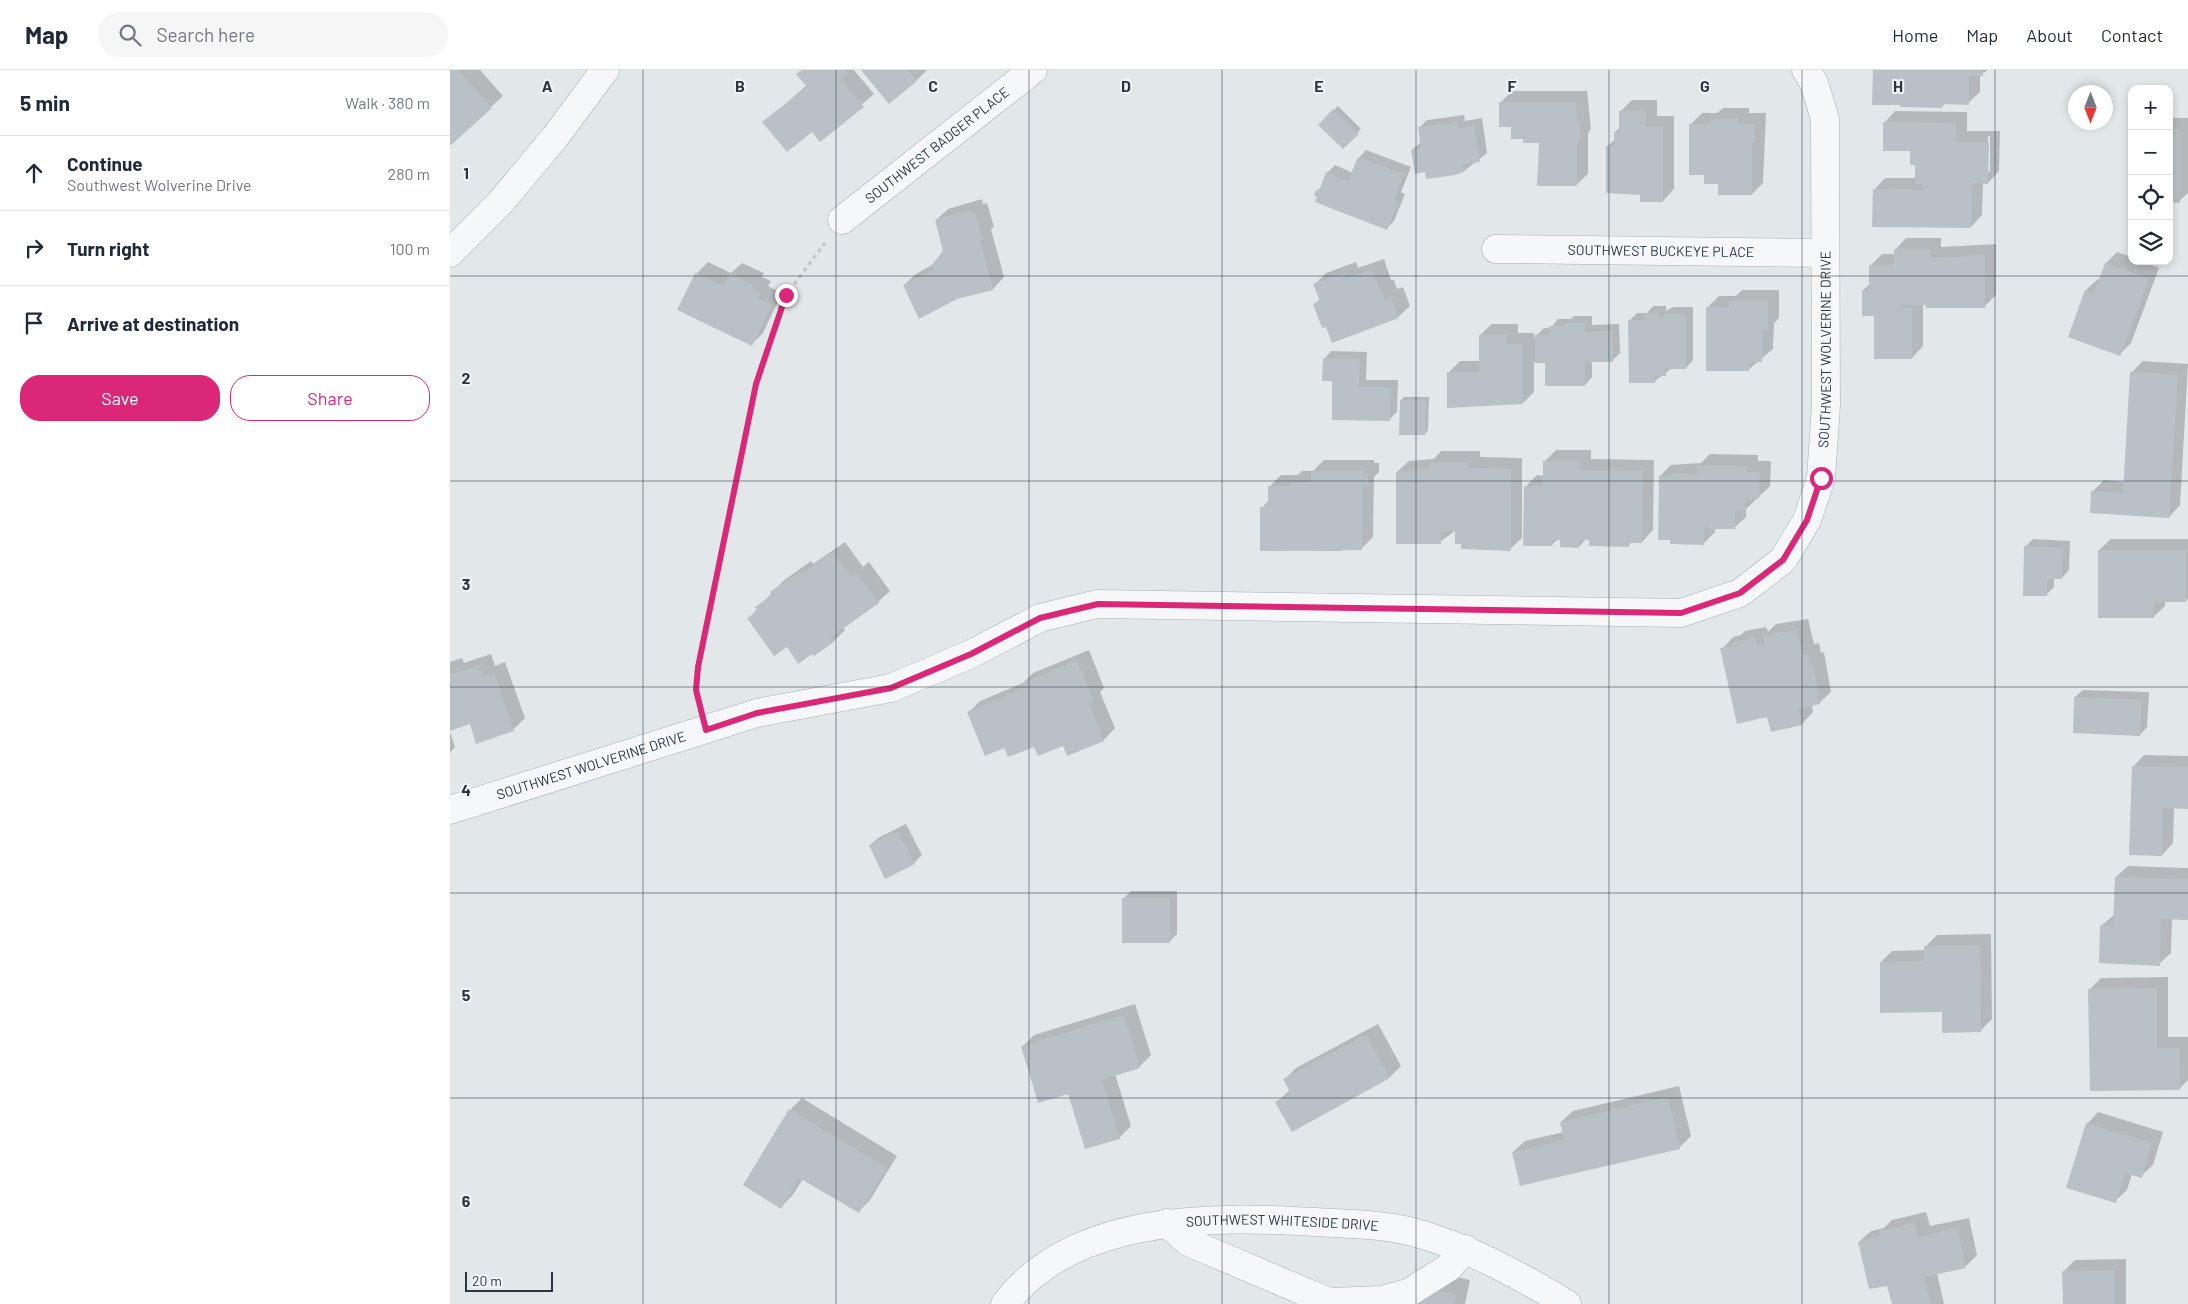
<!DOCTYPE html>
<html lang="en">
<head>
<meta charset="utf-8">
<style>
	body { margin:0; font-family:Barlow,sans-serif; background:#f6f6f7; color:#1f2937 }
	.controls { position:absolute; right:15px; top:15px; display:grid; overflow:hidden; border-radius:10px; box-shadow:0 2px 8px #0003 }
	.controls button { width:45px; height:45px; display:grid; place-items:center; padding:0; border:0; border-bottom:1px solid #e0e1e3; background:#fff; color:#1f2937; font:25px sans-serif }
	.compass { position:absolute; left:1618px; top:15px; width:45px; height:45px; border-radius:50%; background:#fff; box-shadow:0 2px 8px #0003; rotate:180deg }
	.scale { position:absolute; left:15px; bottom:12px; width:88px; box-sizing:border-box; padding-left:5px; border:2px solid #2a3742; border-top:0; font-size:14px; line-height:18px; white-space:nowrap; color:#2a3742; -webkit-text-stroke:4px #f2f5f8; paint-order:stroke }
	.stop { position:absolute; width:15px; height:15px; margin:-11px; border:4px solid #db2777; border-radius:50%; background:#fff }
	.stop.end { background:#db2777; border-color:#fff; box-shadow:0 1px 5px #0008 }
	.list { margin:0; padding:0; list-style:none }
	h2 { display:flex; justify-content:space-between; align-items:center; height:65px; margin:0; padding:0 20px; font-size:21px }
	h2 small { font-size:16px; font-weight:400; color:#747a83 }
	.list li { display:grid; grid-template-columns:32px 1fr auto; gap:15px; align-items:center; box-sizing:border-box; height:75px; padding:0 20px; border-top:1px solid #e0e1e3 }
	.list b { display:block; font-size:19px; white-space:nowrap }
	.list p { margin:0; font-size:16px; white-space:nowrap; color:#747a83 }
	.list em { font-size:16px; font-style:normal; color:#747a83 }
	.actions { display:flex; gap:10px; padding:15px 20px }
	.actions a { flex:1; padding:11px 0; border:1px solid #db2777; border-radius:20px; text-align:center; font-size:18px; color:#db2777 }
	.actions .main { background:#db2777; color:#fff }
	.icon { flex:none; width:28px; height:28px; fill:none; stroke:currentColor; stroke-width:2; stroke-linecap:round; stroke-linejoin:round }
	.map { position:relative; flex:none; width:1738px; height:1234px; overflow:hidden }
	header { display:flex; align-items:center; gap:30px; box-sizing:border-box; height:70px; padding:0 25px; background:#fff; border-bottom:1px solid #e0e1e3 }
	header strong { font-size:24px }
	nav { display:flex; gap:28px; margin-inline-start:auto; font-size:18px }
	.search { width:350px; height:45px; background:#f6f6f7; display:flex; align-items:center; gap:12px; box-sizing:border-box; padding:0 18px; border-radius:28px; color:#747a83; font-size:19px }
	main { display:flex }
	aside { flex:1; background:#fff }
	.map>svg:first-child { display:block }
</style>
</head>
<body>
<header>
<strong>Map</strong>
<div class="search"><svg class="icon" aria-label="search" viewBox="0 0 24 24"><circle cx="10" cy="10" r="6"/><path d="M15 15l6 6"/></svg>Search here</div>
<nav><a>Home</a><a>Map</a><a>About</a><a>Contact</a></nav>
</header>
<main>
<aside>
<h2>5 min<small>Walk · 380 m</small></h2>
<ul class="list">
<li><svg class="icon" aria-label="ahead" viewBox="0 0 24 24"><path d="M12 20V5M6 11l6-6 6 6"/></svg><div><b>Continue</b><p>Southwest Wolverine Drive</p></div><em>280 m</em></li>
<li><svg class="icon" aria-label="right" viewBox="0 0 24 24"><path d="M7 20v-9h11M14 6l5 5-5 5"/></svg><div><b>Turn right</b></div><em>100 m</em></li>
<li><svg class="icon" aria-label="arrive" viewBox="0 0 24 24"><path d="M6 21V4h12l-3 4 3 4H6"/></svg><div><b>Arrive at destination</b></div></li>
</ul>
<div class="actions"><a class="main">Save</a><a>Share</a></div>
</aside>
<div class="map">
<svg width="1738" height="1234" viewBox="0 0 1738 1234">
	<rect width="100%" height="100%" fill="#e2e7ea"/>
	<!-- shadow -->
	<g fill="#0003" fill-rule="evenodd">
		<polygon points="0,0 30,0 53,26 0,74"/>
		<polygon points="352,0 404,0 424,24 370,70 362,60 314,53 357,15"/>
		<polygon points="412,0 477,0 467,10"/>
		<polygon points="1424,0 1538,0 1530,5 1530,22 1518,33 1495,33 1492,37"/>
		<polygon points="1062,21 1137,21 1141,59 1138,63 1138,104 1126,115 1090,72 1075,68 1063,56 1050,33"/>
		<polygon points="1182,30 1207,30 1207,46 1224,46 1224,119 1213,131 1191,124 1157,77 1165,69 1165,62 1170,57 1170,42"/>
		<polygon points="888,36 911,59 893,77 870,55"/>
		<polygon points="1719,36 1723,36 1723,48 1738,48 1738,123 1729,131 1719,131"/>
		<polygon points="1273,38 1299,38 1299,43 1316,43 1313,113 1302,124 1270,113 1255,104 1240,55 1252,43 1267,43"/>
		<path d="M1445,41L1517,42V61H1550L1549,101L1538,113L1533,112L1532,145L1521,157L1424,120L1435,108H1466V94L1461,80L1434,53ZM1538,66H1540V102H1537Z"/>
		<polygon points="1014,45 1015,51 1032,48 1037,83 1014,101 976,100 962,80 971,72 969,58 977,50"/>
		<polygon points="916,80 961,97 951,122 955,124 944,151 937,158 868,126 867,121 873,115 877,103 885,95 903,103 909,88"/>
		<polygon points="532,129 533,134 537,133 544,157 541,159 554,207 543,219 507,228 454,215 466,204 482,195 495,181 486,150 498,139"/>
		<polygon points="1456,168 1491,168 1491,177 1546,174 1546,225 1534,237 1473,234 1473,276 1462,288 1425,245 1413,220 1420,214 1420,196 1432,184 1445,184 1445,180"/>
		<polygon points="1667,182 1682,187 1682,191 1693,191 1709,198 1681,273 1669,285 1619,266 1636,220 1648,209 1650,210 1656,193"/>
		<polygon points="934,189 941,210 944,210 947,219 953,217 960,236 948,247 876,256 865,234 870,229 865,214 876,203 906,192 908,198"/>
		<polygon points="258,192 281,203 292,193 314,203 312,207 321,211 318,216 332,223 313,263 302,274 229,239 246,204"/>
		<polygon points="1292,220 1329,220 1329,248 1324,253 1323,279 1298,300 1257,238 1269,226 1286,226"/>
		<polygon points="1203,236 1216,236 1216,241 1223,237 1243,237 1243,290 1236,298 1222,298 1205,311 1179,251 1187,243 1197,243"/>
		<polygon points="1124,246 1142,246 1142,255 1169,254 1170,283 1162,291 1142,291 1142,307 1135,315 1096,292 1084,292 1084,322 1073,333 998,303 1010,291 1030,291 1030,265 1042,254 1068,254 1068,263 1084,263 1084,268 1094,258 1101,258 1108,249 1121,249"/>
		<polygon points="881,281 917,282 916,310 948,310 947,342 939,350 883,310 874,289"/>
		<polygon points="1693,291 1738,294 1730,435 1719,447 1642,422 1654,410 1674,412 1681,303"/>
		<polygon points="954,327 979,327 978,360 975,364 951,330"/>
		<polygon points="1106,380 1141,380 1141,389 1204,390 1203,460 1192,472 1182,471 1178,476 1140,469 1136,469 1129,477 1112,469 1108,469 1102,475 1075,417 1087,405 1095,406 1095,391"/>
		<polygon points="991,381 1030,381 1030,387 1072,388 1072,468 1060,479 1012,473 1006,460 990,472 947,402 959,391 984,389"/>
		<polygon points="1260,384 1308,385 1308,391 1321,391 1320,416 1296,439 1296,447 1284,458 1265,458 1265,462 1253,474 1210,406 1221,395 1251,393"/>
		<polygon points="874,390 924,390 924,393 929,393 929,402 924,407 923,467 911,479 893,479 891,481 811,480 812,438 819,430 819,417 831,405 848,405 852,401 863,401"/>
		<polygon points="1583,469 1620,471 1619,500 1612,508 1604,508 1604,517 1596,525 1575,477"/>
		<polygon points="1661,469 1738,469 1738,528 1736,531 1715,531 1715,536 1703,547 1649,480"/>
		<polygon points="395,472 413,497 419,492 440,521 428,532 393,557 395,560 384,571 349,592 337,575 298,549 333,511 361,491 363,494"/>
		<polygon points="1358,549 1364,574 1369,573 1371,583 1374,582 1381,622 1369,633 1362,635 1363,642 1352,654 1322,661 1318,646 1272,579 1283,567 1291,565 1295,561 1316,557 1318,562 1326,554"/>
		<polygon points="639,580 654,618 650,622 665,658 654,670 618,685 613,674 555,676 519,642 530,631 573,613 583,603"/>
		<polygon points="41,584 45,596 55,592 75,648 63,660 20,653 0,660 0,592 12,588 14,593"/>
		<polygon points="1633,620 1699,622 1697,657 1690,665 1625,627"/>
		<polygon points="0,662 5,677 0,683"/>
		<polygon points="1694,685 1738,686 1738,738 1724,737 1723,773 1712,785 1683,697"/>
		<polygon points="456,754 472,785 464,793 420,775 428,768"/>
		<polygon points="1678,796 1738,798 1738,849 1722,848 1721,883 1709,894 1651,856 1665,844 1666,807"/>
		<polygon points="681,821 727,821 727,864 719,872 673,829"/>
		<polygon points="1541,864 1542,949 1530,961 1493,941 1431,892 1442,881 1475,880 1475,877 1487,865"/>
		<polygon points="1718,907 1718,967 1738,967 1738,1010 1729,1019 1640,919 1651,908"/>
		<polygon points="685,934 701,985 689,997 665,1004 681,1056 670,1067 636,1078 619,1023 572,977 584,965"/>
		<polygon points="928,954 951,996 940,1007 842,1060 827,1032 840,1020 835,1009 846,998"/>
		<polygon points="1229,1016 1241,1066 1229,1078 1063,1082 1075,1071 1114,1062 1111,1052 1123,1041"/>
		<polygon points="352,1028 447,1086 420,1130 408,1142 353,1109 342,1126 331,1137 295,1115 340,1040"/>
		<polygon points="1648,1042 1713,1062 1703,1095 1691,1106 1682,1104 1677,1120 1665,1131 1637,1054"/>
		<polygon points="1476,1142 1480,1156 1519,1148 1527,1185 1516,1196 1487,1203 1494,1234 1443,1234 1438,1214 1409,1172 1421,1161 1434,1158 1442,1150"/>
		<polygon points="1676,1189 1676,1234 1614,1234 1614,1201 1625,1190"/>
		<polygon points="978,1200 1020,1210 1015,1234 959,1234"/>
	</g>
	<!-- building -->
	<g fill="#b9c1c7">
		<polygon points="0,0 8,0 42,38 0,76"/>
		<polygon points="352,0 396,0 398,3 391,9 414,37 370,72 362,62 337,82 312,52 357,17 346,4"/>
		<polygon points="411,0 458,0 467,11 439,34"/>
		<polygon points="1423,0 1533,0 1533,6 1519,6 1519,35 1492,34 1492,38 1450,37 1450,35 1422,35"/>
		<polygon points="1049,32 1126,32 1127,51 1130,51 1130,72 1127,72 1127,116 1087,116 1089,73 1073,73 1073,69 1061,69 1061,57 1049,57"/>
		<polygon points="883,39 909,64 893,79 868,55"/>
		<polygon points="1169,41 1196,41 1196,57 1213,57 1213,132 1190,132 1190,125 1156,123 1156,76 1164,76 1164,62 1169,62"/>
		<rect x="1678" y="47" width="4" height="86"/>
		<polygon points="1260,49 1288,49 1288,54 1305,54 1305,73 1302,73 1302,125 1268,125 1268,114 1254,114 1254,105 1239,105 1239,54 1260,54"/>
		<polygon points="1007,52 1008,58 1024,55 1030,92 1013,95 1014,102 1005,105 976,109 975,102 965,104 961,80 971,78 968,57"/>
		<polygon points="1433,52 1506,53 1506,72 1539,72 1538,114 1522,113 1521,158 1422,157 1423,119 1473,120 1473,114 1465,114 1465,95 1460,95 1460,81 1433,81"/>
		<rect x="1719" y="59" width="11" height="74"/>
		<polygon points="908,87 954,104 944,130 948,132 937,160 865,132 867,127 864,126 866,120 869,121 876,102 898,111"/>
		<polygon points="521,140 522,144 525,143 533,169 530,170 543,220 507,229 469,249 453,215 485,199 481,196 493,181 485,150"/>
		<polygon points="1444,179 1480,179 1480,188 1535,185 1535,238 1476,238 1476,235 1450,235 1450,238 1462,238 1462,289 1424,289 1424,246 1412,246 1412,220 1419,220 1419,195 1444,195"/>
		<polygon points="1655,193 1699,209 1670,286 1618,267 1635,220 1644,223"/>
		<polygon points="922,199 930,221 932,221 935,229 941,227 949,248 882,273 876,257 872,258 863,234 870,231 863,214 895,203 897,209"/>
		<polygon points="245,203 273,216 280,203 304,215 302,219 310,223 308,228 322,235 302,276 227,240"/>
		<polygon points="1279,231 1318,231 1318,260 1313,260 1312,292 1299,292 1299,301 1256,301 1256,237 1279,238"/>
		<polygon points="1194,243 1209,243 1209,248 1214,247 1214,244 1236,244 1236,299 1216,299 1216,306 1205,306 1205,313 1179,313 1178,250 1195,250"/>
		<polygon points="1115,253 1135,253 1135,262 1162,261 1163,292 1135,292 1135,316 1095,316 1095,293 1085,293 1085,265 1100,265 1099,256 1115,256"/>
		<polygon points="1029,265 1057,265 1057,274 1073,274 1073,334 997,338 997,302 1029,302"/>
		<polygon points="873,288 910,289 909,317 941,317 940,351 882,350 882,311 872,311"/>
		<polygon points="1680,302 1728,305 1719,448 1640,443 1641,421 1673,423"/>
		<polygon points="950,330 976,330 975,365 949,365"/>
		<polygon points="1093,391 1130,391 1130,400 1193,401 1192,473 1179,473 1179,477 1139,476 1139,470 1129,470 1129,478 1110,477 1110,470 1103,470 1102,476 1073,476 1074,416 1093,417"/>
		<polygon points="979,392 1019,392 1019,398 1061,399 1061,481 1011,479 1011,474 1005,474 1005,461 991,461 991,474 946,474 946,402 979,399"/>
		<polygon points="1247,395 1297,396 1297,402 1310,402 1309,429 1296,428 1295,441 1285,441 1285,459 1260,459 1260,457 1254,457 1254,475 1220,474 1220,470 1208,470 1209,406 1221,406 1221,403 1247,404"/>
		<polygon points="861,401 913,401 913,404 918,404 918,415 913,415 912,480 810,481 810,437 818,437 818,416 840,416 840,412 861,412"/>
		<polygon points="1574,476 1613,478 1612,509 1597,509 1597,526 1573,526"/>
		<polygon points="1648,480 1736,480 1736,532 1704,532 1704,548 1648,548"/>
		<polygon points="383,482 401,507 407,503 429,533 381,567 384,572 364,586 362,584 348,594 337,577 324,586 297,548 308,541 305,537 322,525 320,522 349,502 351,504"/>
		<polygon points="1347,560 1353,585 1358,584 1360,594 1363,593 1370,634 1349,639 1352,655 1321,662 1317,647 1287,654 1270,578 1283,576 1282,573 1305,567 1307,576 1315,575 1313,565"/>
		<polygon points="627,590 644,631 639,633 654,671 617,686 613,676 588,686 584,677 558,687 554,678 535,686 517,642 571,619 570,614"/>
		<polygon points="29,595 34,606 44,603 64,661 26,674 20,654 0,661 0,598 2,604"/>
		<polygon points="1624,627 1692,630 1690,666 1623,663"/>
		<polygon points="1682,696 1738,697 1738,739 1713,738 1712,786 1679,785"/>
		<polygon points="448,761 465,794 435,809 419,775"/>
		<polygon points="1665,807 1738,809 1738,850 1711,849 1710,896 1649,893 1650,855 1663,856"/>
		<rect x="672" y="828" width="48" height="45"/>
		<polygon points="1530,875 1531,962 1492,963 1492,942 1430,943 1430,892 1474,891 1474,876"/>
		<polygon points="1707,918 1707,978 1729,978 1730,1020 1640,1021 1638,919"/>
		<polygon points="674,945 690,998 652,1010 670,1069 635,1079 618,1024 588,1033 571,976"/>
		<polygon points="916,964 940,1008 842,1062 825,1032 841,1024 833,1009"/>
		<polygon points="1218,1027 1230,1079 1070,1116 1062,1082 1114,1070 1110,1052"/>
		<polygon points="339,1039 437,1098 409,1143 349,1108 331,1139 293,1115"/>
		<polygon points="1636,1053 1702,1073 1692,1108 1675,1103 1666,1133 1616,1118"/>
		<polygon points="1465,1153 1468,1167 1507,1158 1516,1198 1474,1207 1481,1234 1442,1234 1437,1216 1419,1219 1408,1172 1430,1167 1429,1161"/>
		<polygon points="1665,1200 1665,1234 1613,1234 1612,1201"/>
		<polygon points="962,1215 1006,1225 1004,1234 958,1234"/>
	</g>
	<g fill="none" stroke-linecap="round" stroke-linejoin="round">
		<!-- minor casing -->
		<g stroke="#a7afb4" stroke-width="29">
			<g id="minor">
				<path id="s1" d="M392,150L583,0"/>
				<path id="s2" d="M1046,179L1375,183"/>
				<polyline points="0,183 50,133 105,67 155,0"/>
				<path id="s3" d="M0,740L307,643L441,618L521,584L590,548L647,534L1231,543L1290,523L1333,490L1357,450L1371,408L1376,335L1375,49L1364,13L1356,0"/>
				<polyline points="717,1153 738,1172 879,1232 932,1230 958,1223 998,1198 1016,1179"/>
				<path id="s4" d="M555,1234C623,1144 764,1146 865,1152C898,1154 932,1154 963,1162C1018,1177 1069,1205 1117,1234"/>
			</g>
		</g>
		<!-- path -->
		<polyline stroke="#c0c5c9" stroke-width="3" stroke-dasharray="4 4" stroke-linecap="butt" points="249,632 246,620 248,597 306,314 336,225 375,173"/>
		<!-- minor -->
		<use href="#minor" stroke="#f5f7f9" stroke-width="28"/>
	</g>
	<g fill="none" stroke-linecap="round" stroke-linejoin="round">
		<!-- route -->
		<polyline stroke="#db2777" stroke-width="6" points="336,225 306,314 248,597 246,620 256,660 307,643 441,618 521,584 590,548 648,534 1231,543 1290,523 1333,490 1357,450 1371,408"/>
	</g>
	<!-- grid -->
	<path fill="none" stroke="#2a3742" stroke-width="1" stroke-opacity="0.55" d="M193,0V1234M386,0V1234M579,0V1234M772,0V1234M966,0V1234M1159,0V1234M1352,0V1234M1545,0V1234M0,206H1738M0,411H1738M0,617H1738M0,823H1738M0,1028H1738"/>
	<g text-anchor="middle" stroke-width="4" stroke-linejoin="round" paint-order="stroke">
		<!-- street labels -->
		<g font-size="14" fill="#2a3742" stroke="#f2f5f8">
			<text dy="5" stroke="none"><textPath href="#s1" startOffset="121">SOUTHWEST BADGER PLACE</textPath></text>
			<text dy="5" stroke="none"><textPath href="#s2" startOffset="165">SOUTHWEST BUCKEYE PLACE</textPath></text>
			<text dy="5" stroke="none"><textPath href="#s3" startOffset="1602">SOUTHWEST WOLVERINE DRIVE</textPath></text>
			<text dy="5" stroke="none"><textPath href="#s3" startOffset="148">SOUTHWEST WOLVERINE DRIVE</textPath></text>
			<text dy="5" stroke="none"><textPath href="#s4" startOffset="301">SOUTHWEST WHITESIDE DRIVE</textPath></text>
		</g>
	</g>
	<g font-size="16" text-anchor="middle" font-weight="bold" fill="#2a3742" stroke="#f2f5f8" stroke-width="4" stroke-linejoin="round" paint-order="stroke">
		<text x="97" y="22">A</text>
		<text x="290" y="22">B</text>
		<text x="483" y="22">C</text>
		<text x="676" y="22">D</text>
		<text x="869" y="22">E</text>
		<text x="1062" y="22">F</text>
		<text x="1255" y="22">G</text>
		<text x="1448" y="22">H</text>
		<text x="16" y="109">1</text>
		<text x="16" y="314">2</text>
		<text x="16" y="520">3</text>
		<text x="16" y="726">4</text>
		<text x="16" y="931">5</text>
		<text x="16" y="1137">6</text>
	</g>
</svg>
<div class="controls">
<button>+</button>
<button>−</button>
<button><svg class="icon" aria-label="locate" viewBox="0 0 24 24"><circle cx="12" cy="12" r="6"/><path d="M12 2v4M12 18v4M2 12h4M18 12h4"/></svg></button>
<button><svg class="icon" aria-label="layers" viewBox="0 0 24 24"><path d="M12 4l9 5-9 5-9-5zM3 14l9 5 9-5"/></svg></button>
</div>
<svg class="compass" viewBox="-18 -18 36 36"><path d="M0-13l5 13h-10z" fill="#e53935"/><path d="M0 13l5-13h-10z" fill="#747a83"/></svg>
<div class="scale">20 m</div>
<div class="stop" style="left:1371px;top:408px"></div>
<div class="stop end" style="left:336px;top:225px"></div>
</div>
</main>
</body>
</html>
